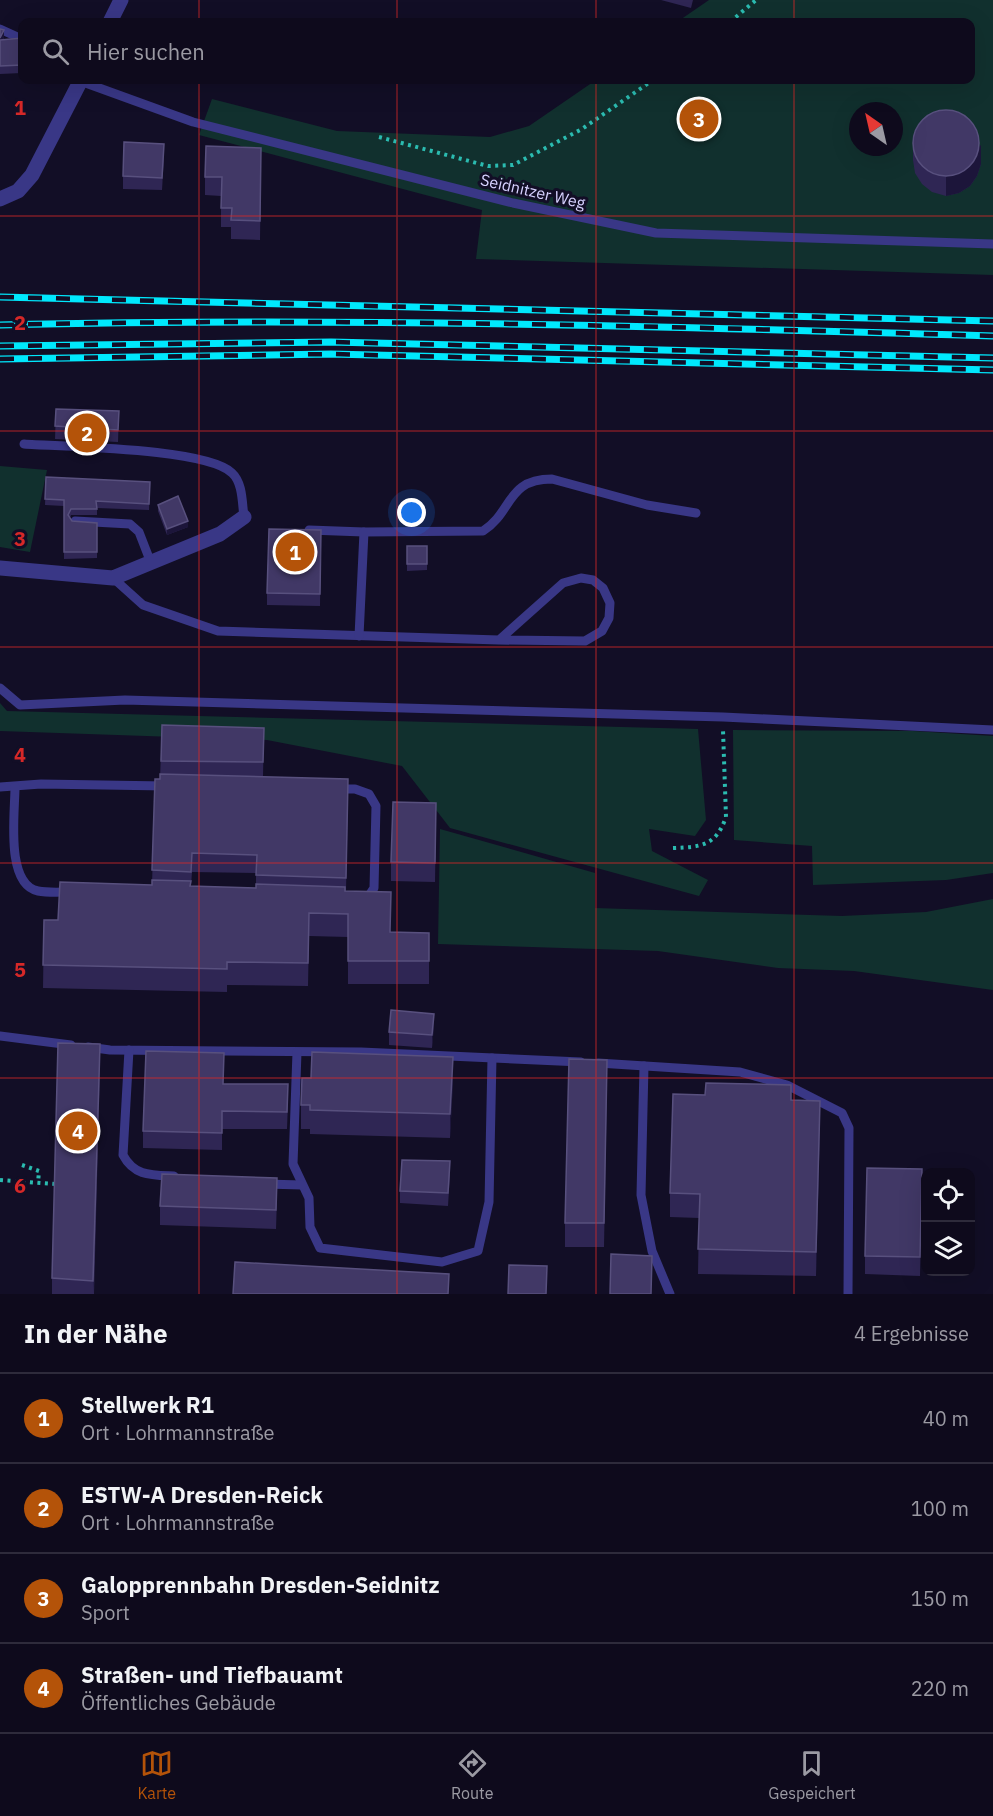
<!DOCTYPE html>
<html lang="de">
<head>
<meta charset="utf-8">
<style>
	body { margin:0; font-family:"IBM Plex Sans",sans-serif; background:#171325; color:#f1f3f6 }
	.controls { position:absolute; right:18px; bottom:18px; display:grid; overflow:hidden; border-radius:12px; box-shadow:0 6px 24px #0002 }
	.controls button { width:54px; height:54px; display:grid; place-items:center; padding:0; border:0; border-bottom:2px solid #2e2b3b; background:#0e0a1c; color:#f1f3f6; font:30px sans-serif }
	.compass { position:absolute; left:849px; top:102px; width:54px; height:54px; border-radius:50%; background:#0e0a1c; box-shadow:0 6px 24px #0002; rotate:326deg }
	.you { position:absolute; left:412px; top:513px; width:21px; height:21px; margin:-15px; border:4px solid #fff; border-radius:50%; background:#1a73e8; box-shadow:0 0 0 9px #1a73e833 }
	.badge { display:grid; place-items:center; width:39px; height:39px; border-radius:50%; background:#b45309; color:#fff; font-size:20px; font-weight:700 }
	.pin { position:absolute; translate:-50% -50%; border:3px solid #fff; box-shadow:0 2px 6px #0006 }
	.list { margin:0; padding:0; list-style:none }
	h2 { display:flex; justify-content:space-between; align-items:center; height:78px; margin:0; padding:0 24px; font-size:26px }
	h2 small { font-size:20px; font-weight:400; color:#9b9aa3 }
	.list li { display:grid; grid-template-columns:39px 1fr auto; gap:18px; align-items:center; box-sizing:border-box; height:90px; padding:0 24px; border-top:2px solid #2e2b3b }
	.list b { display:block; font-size:22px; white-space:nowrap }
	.list p { margin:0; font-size:20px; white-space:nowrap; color:#9b9aa3 }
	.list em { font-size:20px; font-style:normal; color:#9b9aa3 }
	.icon { flex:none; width:33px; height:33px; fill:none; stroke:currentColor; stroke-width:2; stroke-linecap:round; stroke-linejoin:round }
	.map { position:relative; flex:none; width:993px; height:1294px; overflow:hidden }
	.search { position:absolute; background:#0e0a1c; box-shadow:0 6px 24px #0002; left:18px; right:18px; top:18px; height:66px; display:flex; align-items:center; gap:15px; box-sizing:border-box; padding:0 21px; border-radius:12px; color:#9b9aa3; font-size:22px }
	.sheet { height:438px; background:#0e0a1c }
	nav { display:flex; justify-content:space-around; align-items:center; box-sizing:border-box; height:84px; border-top:2px solid #2e2b3b; background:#0e0a1c; font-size:16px; color:#9b9aa3 }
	nav a { display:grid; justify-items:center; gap:3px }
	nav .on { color:#b45309 }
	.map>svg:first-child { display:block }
</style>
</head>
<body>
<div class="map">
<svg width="993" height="1294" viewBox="0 0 993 1294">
	<rect width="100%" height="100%" fill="#120e26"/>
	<!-- green -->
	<g fill="#11302e" fill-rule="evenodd">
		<path d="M709,0H993V275L476,259L482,210L199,135L212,99L337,131L490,137L529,126L596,80H970V22H677ZM858,111H894V147H858Z"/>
		<polygon points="0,466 47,470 30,552 0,547"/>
		<polygon points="0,703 7,711 698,729 706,820 695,836 649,829 652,851 708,880 699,896 450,828 402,766 267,740 0,731"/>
		<polygon points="733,730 913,731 993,736 993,873 946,880 813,885 812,846 734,840"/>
		<polygon points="440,829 595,873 595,908 842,916 926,912 993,899 993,990 854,971 778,968 658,951 438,944"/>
	</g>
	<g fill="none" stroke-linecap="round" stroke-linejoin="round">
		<!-- path -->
		<g stroke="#2bbbb0" stroke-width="4" stroke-dasharray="3 4.5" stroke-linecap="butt">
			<polyline points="730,22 756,0"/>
			<polyline points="379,137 488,166 513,165 582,129 653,80"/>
			<path d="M673,848C701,847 716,846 726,817L723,730"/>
			<polyline points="22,1165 39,1171 38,1183"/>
			<polyline points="0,1180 55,1184"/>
		</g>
		<!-- service -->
		<g stroke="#393786" stroke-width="9">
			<polyline points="0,29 22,39"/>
			<polyline points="80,81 193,122 513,203 656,233 993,244"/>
			<path d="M24,444C65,447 206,448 232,473C243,483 242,503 244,517"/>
			<polyline points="75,521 130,524 139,532 151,563"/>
			<polyline points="309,530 364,532"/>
			<polyline points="113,578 143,605 218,631 499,640 585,641 602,631 609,618 610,603 603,588 593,580 581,578 563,583 499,640"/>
			<path d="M359,636L364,532L483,531C513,512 506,479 552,479L647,505L696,513"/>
			<polyline points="0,688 20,705 125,700 723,717 993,730"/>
			<polyline points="0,787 41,784 166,786"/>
			<path d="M15,787C15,813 5,884 38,891C48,893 61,892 71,892"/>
			<polyline points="338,789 355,789 369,794 376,806 374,888 366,900"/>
			<polyline points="0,1036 71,1045"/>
			<polyline points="88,1047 110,1050 361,1052 581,1062"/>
			<path d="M129,1050L123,1155C134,1176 151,1175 174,1176"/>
			<polyline points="297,1052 293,1164 309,1198 310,1227 320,1248 442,1262 478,1251 489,1202 492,1058"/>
			<polyline points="598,1063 740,1072 787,1085 842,1113 849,1128 848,1294"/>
			<polyline points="644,1066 641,1195 652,1251 670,1294"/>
			<polyline points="265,1184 302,1185"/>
		</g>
		<!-- minor -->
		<polyline stroke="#393786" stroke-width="15" points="0,568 113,578 220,534 244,517"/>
		<!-- tertiary -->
		<g stroke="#393786" stroke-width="15">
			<polyline points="110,22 121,0"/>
			<polyline points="0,199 18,191 32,175 81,80"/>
		</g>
		<!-- rail casing -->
		<g stroke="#00e8fd" stroke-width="7">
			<g id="rail">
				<polyline points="0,297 993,321"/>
				<path d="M0,325C331,317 662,326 993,336"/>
				<polyline points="0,346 331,342 993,358"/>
				<polyline points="0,359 331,354 993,370"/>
			</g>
		</g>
		<!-- rail -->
		<use href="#rail" stroke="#120e26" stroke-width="4.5" stroke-dasharray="14" stroke-linecap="butt"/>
	</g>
	<!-- wall -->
	<g fill="#2f2654" fill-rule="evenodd">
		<polygon points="661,0 693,0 691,8"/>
		<polygon points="0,29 4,38 4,39 22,38 22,73 0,74"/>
		<polygon points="913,141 981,164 977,176 970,186 959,193 946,196 932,192 922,184 915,173 913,160"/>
		<polygon points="164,156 162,190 123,189 123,176"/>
		<polygon points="261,166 260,240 231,239 231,227 221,227 221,196 205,195 205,177"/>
		<polygon points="56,409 119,411 118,442 55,439"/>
		<polygon points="46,477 150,482 149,510 97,508 97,515 71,515 70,518 72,521 97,523 97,558 64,559 64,506 45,505"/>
		<polygon points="158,505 188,527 167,535 158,511"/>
		<polygon points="321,530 320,606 267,605 267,593"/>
		<polygon points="407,546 427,546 427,570 407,571"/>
		<path d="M162,725L264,728L263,777L348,798L346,891L391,932L429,933V984H348V937L309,936L308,986L227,985V992L43,988L44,920H58L152,885L155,779H160ZM192,872L256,873V888L191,886Z"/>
		<polygon points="436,822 435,882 391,881 391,862"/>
		<polygon points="434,1026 432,1048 389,1045 389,1032"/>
		<polygon points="100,1068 94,1294 52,1294 52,1278"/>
		<polygon points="453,1081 450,1138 310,1134 310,1129 301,1129 301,1105"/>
		<polygon points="224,1084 288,1102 287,1129 222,1129 222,1150 143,1148 143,1131"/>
		<polygon points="607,1084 604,1247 565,1247 565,1223"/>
		<polygon points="791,1100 820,1125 816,1276 698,1274 699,1218 670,1217 670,1193"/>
		<polygon points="450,1174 448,1206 400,1203 400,1191"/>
		<polygon points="922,1188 920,1276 865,1274 865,1256"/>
		<polygon points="277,1197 276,1229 160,1225 160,1206"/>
	</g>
	<!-- shaded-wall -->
	<g fill="#1c153a">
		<polygon points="4,30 4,38 0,47 0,38"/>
		<polygon points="981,145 981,164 977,176 970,186 959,193 946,196 946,177"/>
		<polygon points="188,521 188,527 167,535 167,529"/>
		<polygon points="434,1014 434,1026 432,1048 432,1035"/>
		<polygon points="100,1044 100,1068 93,1294 93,1281"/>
		<polygon points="453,1057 453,1081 450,1138 450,1114"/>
		<polygon points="820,1101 820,1125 816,1276 816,1252"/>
	</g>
	<!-- building -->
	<g fill="#413866" stroke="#58507e" stroke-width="1.5">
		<polygon points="0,29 4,30 0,38"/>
		<polygon points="22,38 22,65 0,66 0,40"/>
		<circle cx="946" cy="143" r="33"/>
		<polygon points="124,142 164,144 162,178 123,176"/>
		<polygon points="206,146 261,148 260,221 231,220 232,208 221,208 222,177 205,177"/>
		<polygon points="56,409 119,411 118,430 55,426"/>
		<polygon points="46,477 150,482 149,504 96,501 97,509 71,509 68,515 72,521 97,523 97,552 64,552 64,500 45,499"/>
		<polygon points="178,496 188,521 167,529 158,505"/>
		<polygon points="269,529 321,530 320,594 267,593"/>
		<rect x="407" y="546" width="20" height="18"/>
		<polygon points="162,725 264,728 263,762 161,761"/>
		<polygon points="160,774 348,779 346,878 256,875 257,855 192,853 191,872 152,870 155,779 160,779"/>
		<polygon points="393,802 436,803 435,863 391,862"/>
		<polygon points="152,880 191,881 190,886 256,888 256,884 345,887 345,891 391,892 390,932 429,933 429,961 348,961 348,914 309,913 308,963 227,962 227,969 43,965 44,920 58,920 60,882 152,885"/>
		<polygon points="391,1010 434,1014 432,1035 389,1032"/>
		<polygon points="58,1043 100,1044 93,1281 52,1278"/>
		<polygon points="146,1051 224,1053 223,1084 288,1084 287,1112 222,1111 222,1133 143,1131"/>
		<polygon points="312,1052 453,1057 450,1114 310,1110 310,1105 301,1105 302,1078 311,1078"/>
		<polygon points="569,1059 607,1060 604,1223 565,1223"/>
		<polygon points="706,1083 791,1085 791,1100 820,1101 816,1252 698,1249 700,1194 670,1193 673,1094 705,1095"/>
		<polygon points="402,1160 450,1161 448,1193 400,1191"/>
		<polygon points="867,1168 922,1169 920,1257 865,1256"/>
		<polygon points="162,1174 277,1178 276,1210 160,1206"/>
		<polygon points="611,1254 652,1256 651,1294 610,1294"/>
		<polygon points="235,1262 449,1274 448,1294 233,1294"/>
		<polygon points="509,1265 547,1266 546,1294 508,1294"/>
	</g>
	<!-- grid -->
	<path fill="none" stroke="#d62828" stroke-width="1.5" stroke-opacity="0.55" d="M199,0V22M397,0V22M596,0V22M794,0V22M199,80V1294M397,80V1294M596,80V1294M794,80V1294M0,216H993M0,431H993M0,647H993M0,863H993M0,1078H993"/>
	<g text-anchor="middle" stroke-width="6" stroke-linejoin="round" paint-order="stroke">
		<!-- street labels -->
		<g font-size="16" fill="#d7d2ff" stroke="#120e26">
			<text transform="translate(533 191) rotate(13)" y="6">Seidnitzer Weg</text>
		</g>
	</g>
	<g font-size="20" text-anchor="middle" font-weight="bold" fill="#d62828" stroke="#120e26" stroke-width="6" stroke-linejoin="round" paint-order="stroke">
		<text x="20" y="115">1</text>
		<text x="20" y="330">2</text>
		<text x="20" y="546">3</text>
		<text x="20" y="762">4</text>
		<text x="20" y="977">5</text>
		<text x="20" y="1193">6</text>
	</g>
</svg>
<div class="controls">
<button><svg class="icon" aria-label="locate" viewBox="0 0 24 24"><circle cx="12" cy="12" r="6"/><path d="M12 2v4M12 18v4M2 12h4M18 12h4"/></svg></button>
<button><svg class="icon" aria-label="layers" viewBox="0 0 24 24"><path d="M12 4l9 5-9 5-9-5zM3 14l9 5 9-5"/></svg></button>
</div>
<svg class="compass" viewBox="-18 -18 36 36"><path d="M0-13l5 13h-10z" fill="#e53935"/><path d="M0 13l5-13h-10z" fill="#9b9aa3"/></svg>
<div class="you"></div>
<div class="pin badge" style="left:295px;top:552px">1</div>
<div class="pin badge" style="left:87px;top:433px">2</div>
<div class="pin badge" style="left:699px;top:119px">3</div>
<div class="pin badge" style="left:78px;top:1131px">4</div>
<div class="search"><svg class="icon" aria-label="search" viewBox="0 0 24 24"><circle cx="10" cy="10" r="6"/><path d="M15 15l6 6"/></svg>Hier suchen</div>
</div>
<section class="sheet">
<h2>In der Nähe<small>4 Ergebnisse</small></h2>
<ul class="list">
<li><span class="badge">1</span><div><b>Stellwerk R1</b><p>Ort · Lohrmannstraße</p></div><em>40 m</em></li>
<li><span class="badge">2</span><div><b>ESTW-A Dresden-Reick</b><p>Ort · Lohrmannstraße</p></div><em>100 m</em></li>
<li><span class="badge">3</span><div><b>Galopprennbahn Dresden-Seidnitz</b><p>Sport</p></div><em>150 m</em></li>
<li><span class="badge">4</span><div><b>Straßen- und Tiefbauamt</b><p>Öffentliches Gebäude</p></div><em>220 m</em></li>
</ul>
</section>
<nav>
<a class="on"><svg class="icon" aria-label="map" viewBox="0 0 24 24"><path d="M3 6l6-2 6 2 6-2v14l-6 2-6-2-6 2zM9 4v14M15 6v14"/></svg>Karte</a>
<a><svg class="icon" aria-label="directions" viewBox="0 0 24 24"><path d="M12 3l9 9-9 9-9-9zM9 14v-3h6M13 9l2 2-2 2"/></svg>Route</a>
<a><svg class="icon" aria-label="saved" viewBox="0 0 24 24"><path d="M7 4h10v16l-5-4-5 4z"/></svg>Gespeichert</a>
</nav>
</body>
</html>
